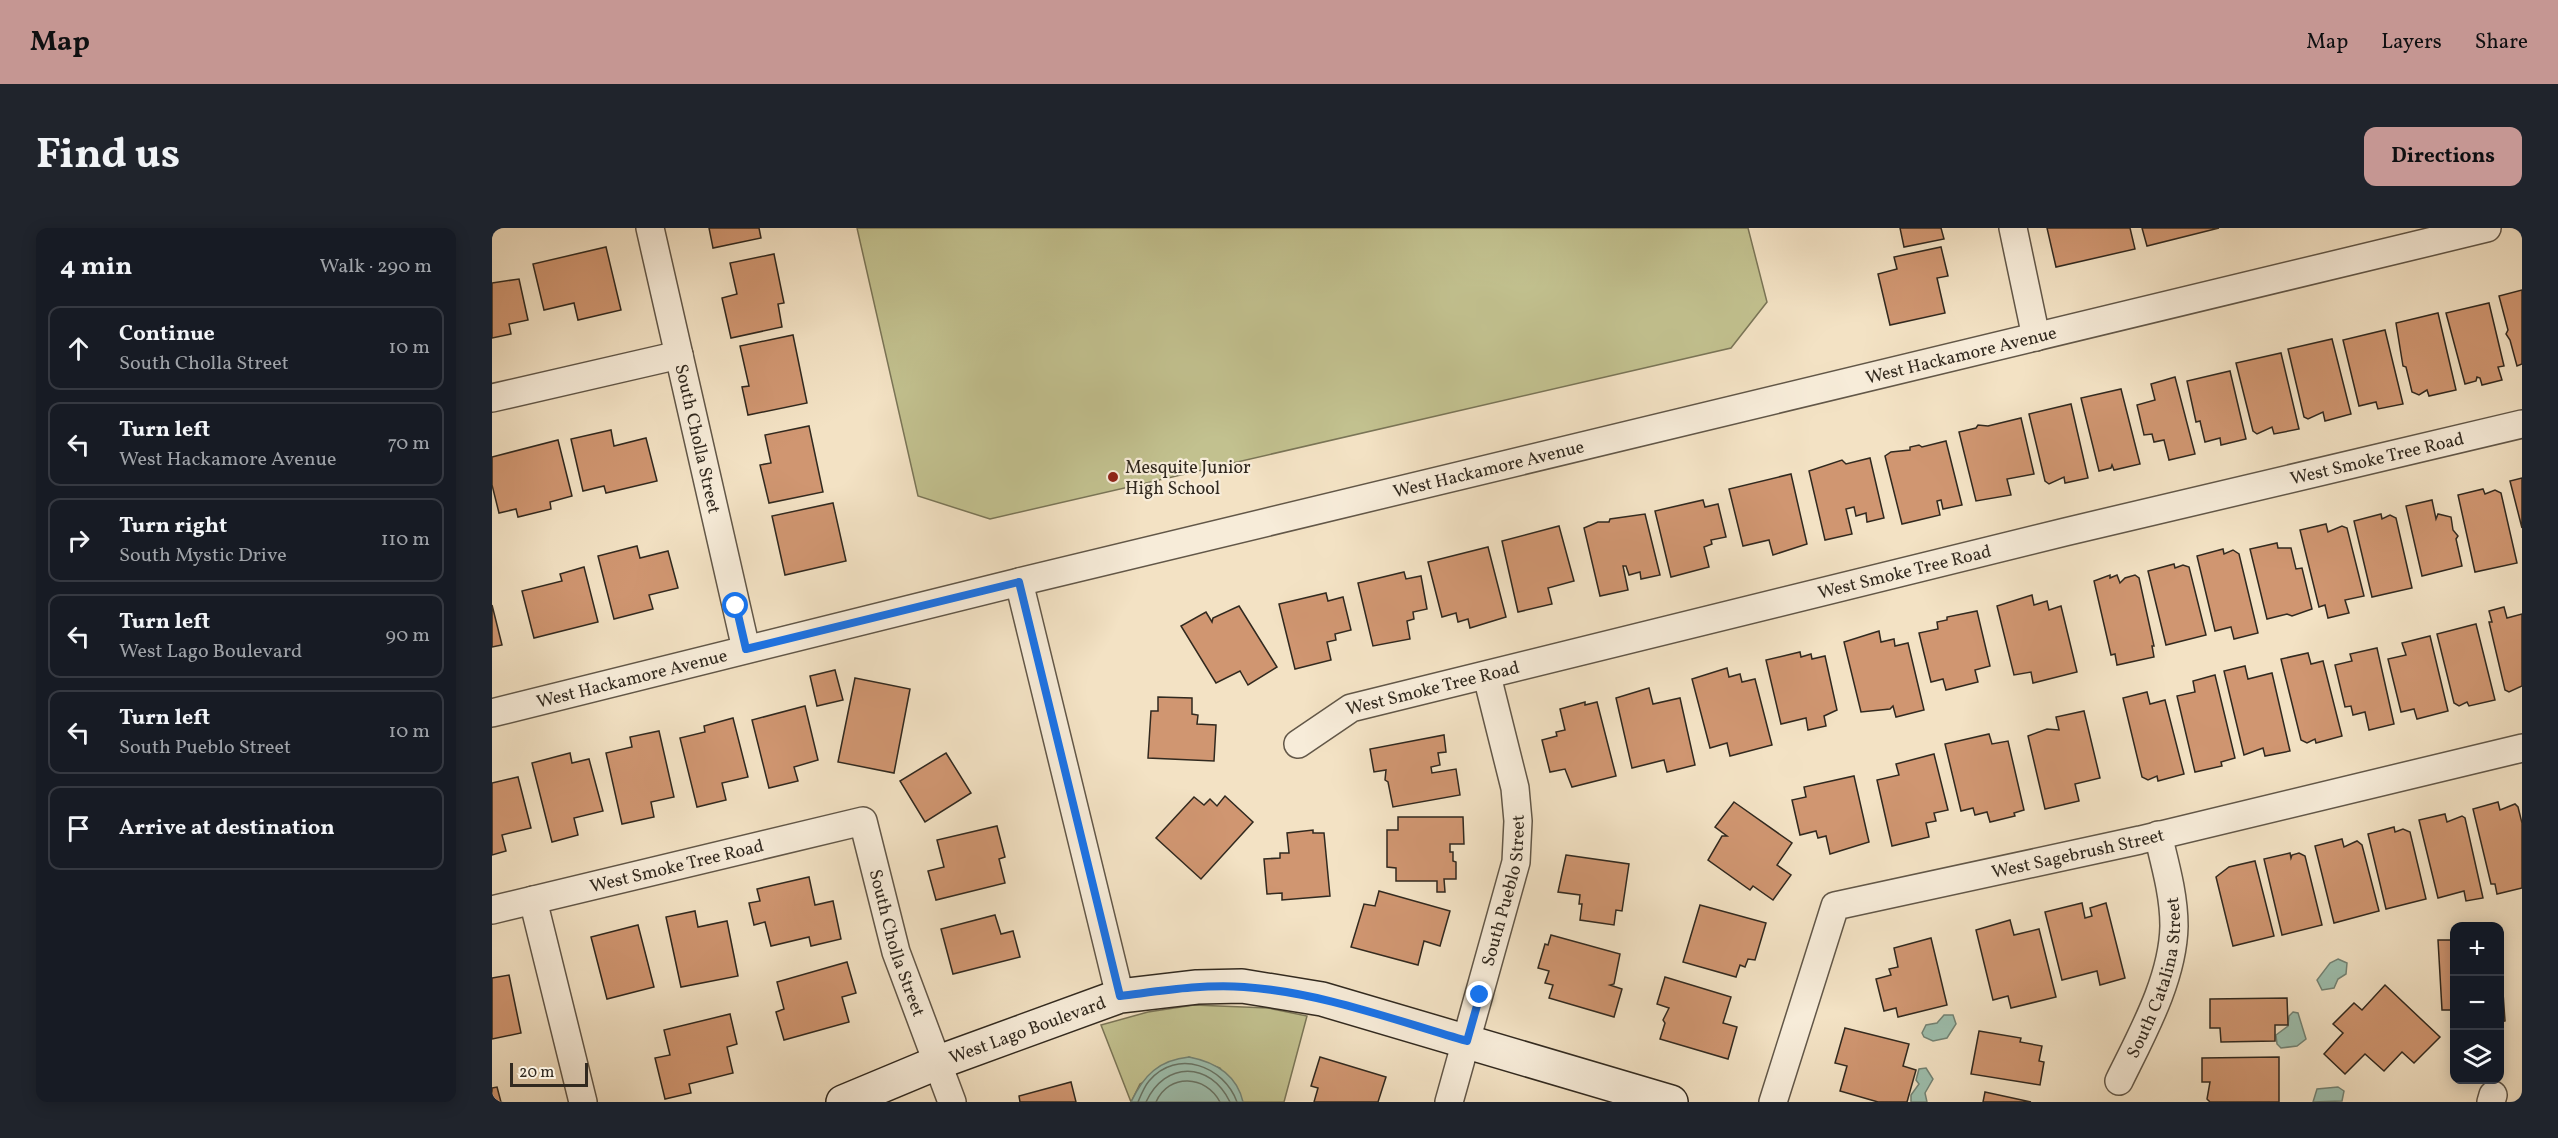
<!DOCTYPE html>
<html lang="en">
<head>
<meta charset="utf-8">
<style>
	body { margin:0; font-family:Vollkorn,serif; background:#20242c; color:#f1f3f6 }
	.controls { position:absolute; right:18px; bottom:18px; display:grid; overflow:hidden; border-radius:12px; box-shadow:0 3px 15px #0003 }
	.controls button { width:54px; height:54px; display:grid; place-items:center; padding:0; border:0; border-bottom:2px solid #363941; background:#171b24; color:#f1f3f6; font:30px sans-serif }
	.scale { position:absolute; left:18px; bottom:15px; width:78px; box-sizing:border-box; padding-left:6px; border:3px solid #31291f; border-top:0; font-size:16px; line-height:21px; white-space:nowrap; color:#31291f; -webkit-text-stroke:4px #f7ecd9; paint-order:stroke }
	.stop { position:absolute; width:18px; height:18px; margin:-14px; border:4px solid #1a73e8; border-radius:50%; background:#fff }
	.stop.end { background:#1a73e8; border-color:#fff; box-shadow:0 2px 6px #0008 }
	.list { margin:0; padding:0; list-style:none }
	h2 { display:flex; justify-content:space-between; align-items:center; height:78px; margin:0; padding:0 24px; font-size:26px }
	h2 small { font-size:20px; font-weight:400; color:#9ea1a6 }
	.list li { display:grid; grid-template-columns:39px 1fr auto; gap:18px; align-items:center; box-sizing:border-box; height:84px; margin:0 12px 12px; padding:0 12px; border:2px solid #363941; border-radius:12px }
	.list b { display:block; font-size:22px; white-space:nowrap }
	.list p { margin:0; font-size:20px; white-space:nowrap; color:#9ea1a6 }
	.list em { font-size:20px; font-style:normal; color:#9ea1a6 }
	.icon { flex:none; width:33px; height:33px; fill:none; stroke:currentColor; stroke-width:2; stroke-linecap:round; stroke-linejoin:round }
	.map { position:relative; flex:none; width:2030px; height:874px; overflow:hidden; border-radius:12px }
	header { display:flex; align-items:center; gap:36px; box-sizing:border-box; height:84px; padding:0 30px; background:#c59692; color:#111 }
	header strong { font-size:28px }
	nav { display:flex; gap:33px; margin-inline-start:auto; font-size:21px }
	.intro { display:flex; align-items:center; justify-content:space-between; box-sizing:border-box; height:144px; padding:0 36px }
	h1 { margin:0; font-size:42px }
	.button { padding:15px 27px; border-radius:12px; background:#c59692; color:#111; font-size:21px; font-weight:700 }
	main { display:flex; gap:36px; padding:0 36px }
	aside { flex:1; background:#171b24; border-radius:12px; box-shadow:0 3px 15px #0003 }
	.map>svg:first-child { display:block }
</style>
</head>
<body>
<header>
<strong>Map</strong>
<nav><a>Map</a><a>Layers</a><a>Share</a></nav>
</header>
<div class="intro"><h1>Find us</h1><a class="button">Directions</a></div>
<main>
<aside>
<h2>4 min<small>Walk · 290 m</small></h2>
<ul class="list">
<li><svg class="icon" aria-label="ahead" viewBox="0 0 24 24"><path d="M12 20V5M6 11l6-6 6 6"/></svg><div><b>Continue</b><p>South Cholla Street</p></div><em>10 m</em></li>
<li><svg class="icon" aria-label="left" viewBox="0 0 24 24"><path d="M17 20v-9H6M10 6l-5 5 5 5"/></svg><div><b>Turn left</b><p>West Hackamore Avenue</p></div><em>70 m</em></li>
<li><svg class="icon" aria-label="right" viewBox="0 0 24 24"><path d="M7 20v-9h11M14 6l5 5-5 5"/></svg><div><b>Turn right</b><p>South Mystic Drive</p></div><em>110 m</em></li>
<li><svg class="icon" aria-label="left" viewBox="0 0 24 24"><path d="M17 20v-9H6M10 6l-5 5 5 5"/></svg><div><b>Turn left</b><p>West Lago Boulevard</p></div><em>90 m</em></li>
<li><svg class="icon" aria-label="left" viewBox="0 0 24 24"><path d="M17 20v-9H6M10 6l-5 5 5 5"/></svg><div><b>Turn left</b><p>South Pueblo Street</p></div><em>10 m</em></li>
<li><svg class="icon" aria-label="arrive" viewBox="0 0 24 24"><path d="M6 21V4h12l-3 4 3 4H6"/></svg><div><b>Arrive at destination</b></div></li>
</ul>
</aside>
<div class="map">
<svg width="2030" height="874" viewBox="0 0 2030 874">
	<rect width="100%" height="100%" fill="#f3e2c4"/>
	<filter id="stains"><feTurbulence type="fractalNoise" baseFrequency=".00333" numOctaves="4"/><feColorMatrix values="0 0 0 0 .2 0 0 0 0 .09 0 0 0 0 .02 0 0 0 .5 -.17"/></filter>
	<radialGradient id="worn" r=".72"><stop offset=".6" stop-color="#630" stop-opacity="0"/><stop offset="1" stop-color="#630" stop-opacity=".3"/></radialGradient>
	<!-- green -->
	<g fill="#c2c18f" stroke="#7a7557" stroke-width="1.5">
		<polygon points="365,0 1256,0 1275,74 1239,120 498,291 426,268"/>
		<polygon points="702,777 776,780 815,788 792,874 751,874 728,840 697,829 648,856 639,874 609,797 656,784"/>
	</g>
	<!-- water -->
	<g fill="#9dbfae" stroke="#728375" stroke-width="1.5">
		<polygon points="1846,731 1855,735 1854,746 1846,751 1842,760 1830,762 1825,752 1838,735"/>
		<polygon points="1801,784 1806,785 1814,811 1805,818 1789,820 1785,816 1784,807 1796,798 1797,788"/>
		<polygon points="1452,787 1461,787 1464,796 1455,810 1441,813 1432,809 1430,805 1434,797 1445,795"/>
		<path d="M697,829C723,834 745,847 751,874H639C652,847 667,832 697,829Z"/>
		<polygon points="1434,840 1441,851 1433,865 1435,874 1419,874 1419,867 1427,856 1424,852 1427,841"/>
		<polygon points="1846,859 1852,863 1850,873 1821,874 1825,861"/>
	</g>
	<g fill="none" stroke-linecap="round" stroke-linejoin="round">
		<!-- shore -->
		<g stroke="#677466" stroke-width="1.5">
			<path d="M646,874C649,867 652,859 657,853C685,820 732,838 745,874"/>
			<path d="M654,874C673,833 718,833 738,874"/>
			<path d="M664,874C677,845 714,847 728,874"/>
		</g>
	</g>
	<!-- building -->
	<g fill="#d09671" stroke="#31291f" stroke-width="1.5">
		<polygon points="217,0 267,0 269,10 221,20"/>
		<polygon points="1408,0 1449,0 1452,11 1412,19"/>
		<polygon points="1555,0 1638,0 1643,21 1564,39"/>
		<polygon points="1650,0 1727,0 1655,18"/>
		<polygon points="114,19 129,82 86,92 82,75 52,82 41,36"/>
		<polygon points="1449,19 1456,48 1445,50 1453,85 1398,97 1386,46 1405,41 1402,29"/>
		<polygon points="282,26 292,75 286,76 290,99 239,110 230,70 245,66 238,35"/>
		<polygon points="27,51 36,92 17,96 19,106 0,110 0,55"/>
		<polygon points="2030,62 2030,136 2025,138 2018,112 2014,106 2016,102 2007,68"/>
		<polygon points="1997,75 2012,138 2006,139 2010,152 1990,157 1988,150 1985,149 1984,153 1973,156 1954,85"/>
		<polygon points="1946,85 1964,162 1937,168 1935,162 1927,167 1920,164 1914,139 1911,138 1904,95"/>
		<polygon points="1893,102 1911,176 1886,181 1884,174 1867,178 1851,112"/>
		<polygon points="301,107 315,175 256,187 250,159 257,158 248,118"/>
		<polygon points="1840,111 1859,186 1833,193 1831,184 1816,191 1812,189 1796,121"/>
		<polygon points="1789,125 1807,201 1782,206 1780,199 1765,206 1761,203 1744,135"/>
		<polygon points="1738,143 1754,211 1729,217 1728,210 1713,214 1708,193 1704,194 1695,153"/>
		<polygon points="1683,149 1703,226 1677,232 1672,212 1662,214 1660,206 1652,207 1645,177 1663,172 1659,156"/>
		<polygon points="1629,161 1648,236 1622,242 1620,237 1619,240 1607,243 1589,170"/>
		<polygon points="1579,176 1596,250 1573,255 1572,249 1557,256 1553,253 1537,186"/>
		<polygon points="1529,190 1542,246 1515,251 1519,267 1484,273 1467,204 1484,200 1486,197 1496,198"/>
		<polygon points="317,198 331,264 277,275 268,237 279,235 273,207"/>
		<polygon points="119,202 122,218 154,210 165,253 114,265 112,258 91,263 79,211"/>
		<polygon points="66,212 80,268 58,274 59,281 26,289 24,281 7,285 0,257 0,229"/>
		<polygon points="1454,213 1470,277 1451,281 1449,272 1445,273 1448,287 1410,296 1393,228 1399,224 1418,222 1418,219 1427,217 1430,219"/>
		<polygon points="1378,230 1392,290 1375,294 1374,285 1364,288 1362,279 1354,281 1360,306 1333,312 1317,243 1350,232 1354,236"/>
		<polygon points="1299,246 1315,316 1281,327 1277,312 1251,318 1237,261"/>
		<polygon points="2030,250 2030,300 2018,253"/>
		<polygon points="1991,261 1993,266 2003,262 2009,265 2025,335 1983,344 1966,267"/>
		<polygon points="1211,272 1213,279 1226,276 1234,309 1219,312 1220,316 1212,319 1217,339 1179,349 1163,283"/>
		<polygon points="1940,272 1944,291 1946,286 1959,289 1961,302 1966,308 1964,311 1970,338 1930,348 1914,278"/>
		<polygon points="341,275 354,333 293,347 280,288"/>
		<polygon points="1153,286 1168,347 1149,351 1148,344 1137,347 1134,338 1131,338 1136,362 1108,368 1092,300 1106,294 1117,294 1118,291"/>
		<polygon points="1889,286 1890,291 1898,287 1904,290 1920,360 1880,369 1862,293"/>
		<polygon points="1834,296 1836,304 1850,298 1855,300 1872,368 1853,372 1857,385 1836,390 1833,377 1827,379 1808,302"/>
		<polygon points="1067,298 1082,353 1056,360 1060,376 1026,384 1010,313"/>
		<polygon points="1785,315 1786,320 1799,320 1804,341 1810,340 1820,381 1800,388 1795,386 1775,391 1758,321"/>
		<polygon points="145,318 148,330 176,323 186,360 157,367 161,381 122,391 106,328"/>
		<polygon points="996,319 1014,389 978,400 976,391 966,394 964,385 950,389 936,334"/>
		<polygon points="1731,321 1732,326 1741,322 1747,326 1766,405 1742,411 1739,399 1723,403 1705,328"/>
		<polygon points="1682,336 1683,340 1691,337 1697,339 1714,407 1674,417 1656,343"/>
		<polygon points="92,339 106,394 42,410 30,363 70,353 68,346"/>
		<polygon points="912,344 914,351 929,348 935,381 921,384 922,391 915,393 918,411 881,418 866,355"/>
		<polygon points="1618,347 1618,350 1625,347 1628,355 1633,350 1643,347 1647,350 1662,418 1660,418 1662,429 1625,437 1623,426 1619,427 1602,353"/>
		<polygon points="834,365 836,373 851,369 859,402 843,406 844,412 835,414 839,432 803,441 787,376"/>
		<polygon points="1540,367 1542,377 1555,373 1557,382 1569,378 1585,444 1541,455 1539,444 1522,447 1505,378"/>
		<polygon points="0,377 10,417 0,419"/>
		<polygon points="747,378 785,439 756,457 748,443 724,455 689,398 714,384 720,394 721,390"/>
		<polygon points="2012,379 2015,390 2030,386 2030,458 2017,464 2013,462 1997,394 2000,394 1997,383"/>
		<polygon points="1485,383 1498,438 1483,442 1486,454 1454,462 1451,451 1439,454 1427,405 1446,401 1445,394 1455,392 1455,389"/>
		<polygon points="1984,396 2003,472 1977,478 1975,474 1967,478 1962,475 1945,406"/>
		<polygon points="1387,403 1389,414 1402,411 1403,418 1416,415 1432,482 1404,489 1401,478 1398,481 1369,484 1352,414"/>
		<polygon points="1938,408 1956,483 1925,491 1922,481 1909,484 1896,431 1914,427 1910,415"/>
		<polygon points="1885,420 1902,496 1877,502 1873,484 1861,487 1859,478 1853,479 1843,437 1860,433 1858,426"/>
		<polygon points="1308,424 1309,429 1319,426 1320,431 1333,428 1345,482 1332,488 1334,498 1316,502 1314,490 1289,496 1274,432"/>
		<polygon points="1816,425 1819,436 1831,433 1850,508 1824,515 1823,511 1815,515 1809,512 1789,431"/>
		<polygon points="1753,438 1756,451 1780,445 1798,523 1773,528 1771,520 1752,527 1732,443"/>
		<polygon points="1235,440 1237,449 1248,446 1250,454 1263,451 1280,517 1238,528 1235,515 1218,520 1200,451"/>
		<polygon points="343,442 351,472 325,478 318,448"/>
		<polygon points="1723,447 1743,530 1729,534 1730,538 1703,544 1685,468 1703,464 1701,453"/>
		<polygon points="363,450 418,461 402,545 346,534"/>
		<polygon points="1157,460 1161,476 1188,470 1203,537 1175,544 1172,532 1140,540 1124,470"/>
		<polygon points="1655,464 1658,476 1673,472 1692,546 1666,553 1665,548 1656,552 1650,549 1631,470"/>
		<polygon points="666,469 700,470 700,486 706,487 705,496 724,497 722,533 656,530 659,483 666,483"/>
		<polygon points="1093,474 1093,477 1105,474 1124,548 1080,559 1073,541 1058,544 1050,512 1065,508 1064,504 1073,502 1068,481"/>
		<polygon points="313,478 326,532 302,539 306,553 277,560 260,492"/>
		<polygon points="1592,483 1608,550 1583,556 1587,573 1553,581 1536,508 1555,501 1567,502 1564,489"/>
		<polygon points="241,490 256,549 230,555 234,572 205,579 188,510 213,504 212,498"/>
		<polygon points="167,503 182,569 159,574 162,589 130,596 114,525 140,519 138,509"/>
		<polygon points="1497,506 1500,516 1516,513 1532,582 1522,585 1523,588 1498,594 1495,584 1483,587 1481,580 1469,583 1453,516"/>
		<polygon points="952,507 954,524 946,525 948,537 939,539 940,545 964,541 968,567 901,579 896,554 893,552 894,542 882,544 878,521"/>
		<polygon points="78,525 80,535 97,531 111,583 82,590 86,607 60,614 40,535"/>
		<polygon points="454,525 479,565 433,594 408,553"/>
		<polygon points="1442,526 1456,582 1442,585 1444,593 1434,595 1437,609 1400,618 1385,552 1407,547 1404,536"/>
		<polygon points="1362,548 1377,614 1338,626 1334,608 1326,610 1324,603 1308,607 1300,572 1314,569 1312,559"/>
		<polygon points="26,549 39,600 10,607 14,623 0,627 0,555"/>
		<polygon points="733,568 761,594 709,651 664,610 702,569 712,577 718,571 725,578"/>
		<polygon points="1242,574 1300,615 1285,637 1299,647 1281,672 1261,658 1258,662 1216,632 1230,608 1235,608 1223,599"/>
		<polygon points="2006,574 2008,582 2023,576 2026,579 2030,595 2030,660 2005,666 2003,656 1999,656 1981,581"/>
		<polygon points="1953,586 1955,594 1970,588 1973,590 1991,670 1974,673 1972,663 1946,670 1927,592"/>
		<polygon points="906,589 971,589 972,616 958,616 958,624 961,624 961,633 964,634 964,651 952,651 953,664 945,664 945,653 904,653 904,640 895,639 895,602 906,602"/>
		<polygon points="505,598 513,629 507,631 513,655 444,672 436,643 452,639 445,612"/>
		<polygon points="1902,599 1903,604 1911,601 1918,604 1934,671 1894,681 1876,606"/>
		<polygon points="821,602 821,605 832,605 838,668 790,672 790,665 775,666 772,631 788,630 788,625 797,625 795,605"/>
		<polygon points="1850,611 1852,619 1865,613 1870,617 1887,683 1842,695 1823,618"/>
		<polygon points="1798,625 1799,630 1800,627 1807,625 1813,628 1830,697 1790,707 1772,631"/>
		<polygon points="1074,627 1137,636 1130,683 1124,682 1122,697 1088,692 1090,676 1087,676 1088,667 1066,664"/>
		<polygon points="1763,633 1782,708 1741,718 1724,649 1737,639"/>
		<polygon points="317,649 323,677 341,673 349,711 319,718 317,709 279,718 273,694 262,697 257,675 268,673 265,661"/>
		<polygon points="887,663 958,683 948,718 932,713 926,737 859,719 872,676 883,678"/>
		<polygon points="1590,675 1593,690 1600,688 1598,680 1614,675 1633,750 1608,757 1605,743 1570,752 1553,684"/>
		<polygon points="1208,677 1274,695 1263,732 1256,731 1253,739 1248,737 1244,749 1191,734"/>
		<polygon points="203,683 206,699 235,693 246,748 189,759 174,689"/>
		<polygon points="503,687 509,706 521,703 528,729 461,746 449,701"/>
		<polygon points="1518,692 1522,707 1547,701 1564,769 1519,780 1516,768 1501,772 1484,702"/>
		<polygon points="146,697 162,759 115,771 99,709"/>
		<polygon points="1059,707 1128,726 1122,756 1118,757 1130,761 1122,789 1057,770 1061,757 1053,755 1057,743 1046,740 1053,716 1056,717"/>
		<polygon points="1439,710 1455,777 1406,789 1404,780 1392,783 1384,751 1399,747 1397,741 1406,739 1402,720"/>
		<polygon points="1946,712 1962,712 1962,782 1950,782"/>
		<polygon points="2008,722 2013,793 2008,794"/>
		<polygon points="355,734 364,765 350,769 357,794 292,812 284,784 292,781 285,754"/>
		<polygon points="17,747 29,805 0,811 0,750"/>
		<polygon points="1173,749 1239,769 1231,795 1245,799 1236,831 1168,811 1173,795 1171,792 1177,780 1165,776"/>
		<polygon points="1893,757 1948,809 1922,835 1910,824 1892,843 1873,826 1853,846 1832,826 1851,805 1841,796 1862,775 1870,782"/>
		<polygon points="1795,770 1796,797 1783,797 1783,813 1729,814 1728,800 1718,800 1718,771"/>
		<polygon points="238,786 245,816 235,819 241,845 197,856 199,865 173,871 163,830 178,827 172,802"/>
		<polygon points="1353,800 1417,816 1411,838 1424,842 1415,874 1386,874 1348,863 1355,838 1343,835"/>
		<polygon points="1487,803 1529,810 1528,814 1550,818 1547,833 1552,834 1548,857 1479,846"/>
		<polygon points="828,829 894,849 886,874 822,874 826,860 819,858"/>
		<polygon points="1787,829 1787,874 1718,874 1715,871 1718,854 1710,854 1710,830"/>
		<polygon points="579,854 584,874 528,874 527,868"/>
		<polygon points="5,859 9,874 0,874 0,860"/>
		<polygon points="1493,864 1539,874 1491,874"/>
	</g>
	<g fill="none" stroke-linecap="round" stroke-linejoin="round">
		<!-- street casing -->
		<g stroke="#625748" stroke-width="30">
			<g id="street">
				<path id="s1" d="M158,0L254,421"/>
				<polyline points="1521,0 1544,109"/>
				<polyline points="0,170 187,127"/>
				<polyline points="527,354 628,768"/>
				<path id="s2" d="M0,485L527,354L1995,0"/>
				<path id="s3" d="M806,516L859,480L1573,304L2030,196"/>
				<polyline points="41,672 91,874"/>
				<path id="s4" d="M0,682L371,593L404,724L460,874"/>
				<path id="s5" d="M1627,853C1650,806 1681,751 1682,698C1682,667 1673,636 1666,607"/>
				<path id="s6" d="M957,874L1024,634L1026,593L1023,560L995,448"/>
				<path id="s7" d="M1281,874L1343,678L1648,612L2030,520"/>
				<polyline points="1999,874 2001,867"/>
			</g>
		</g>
		<!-- secondary casing -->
		<g stroke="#31291f" stroke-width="36">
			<g id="secondary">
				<path id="s8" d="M351,874L447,834L628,768L705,759L750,758L830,771L1179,874"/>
			</g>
		</g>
		<!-- street -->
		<use href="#street" stroke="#f7ecd9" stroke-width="27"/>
		<!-- secondary -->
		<use href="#secondary" stroke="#f7ecd9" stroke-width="33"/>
	</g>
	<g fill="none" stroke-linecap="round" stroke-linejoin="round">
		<!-- route -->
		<path stroke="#1a73e8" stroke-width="8" d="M244,378L254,421L527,354L628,768C669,763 710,756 752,759C828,764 902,792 975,813L988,767"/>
	</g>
	<!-- markers -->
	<circle fill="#8f2418" stroke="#f7ecd9" stroke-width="2" cx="621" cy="249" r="6"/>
	<g text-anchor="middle" stroke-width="4.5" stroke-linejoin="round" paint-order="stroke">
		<!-- street labels -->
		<g font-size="18" fill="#31291f" stroke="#f7ecd9">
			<text dy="6" stroke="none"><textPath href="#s2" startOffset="1512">West Hackamore Avenue</textPath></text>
			<text dy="6" stroke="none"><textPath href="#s1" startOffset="216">South Cholla Street</textPath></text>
			<text dy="6" stroke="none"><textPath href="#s3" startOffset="1120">West Smoke Tree Road</textPath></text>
			<text dy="6" stroke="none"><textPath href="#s2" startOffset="1026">West Hackamore Avenue</textPath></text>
			<text dy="6" stroke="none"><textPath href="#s3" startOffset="634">West Smoke Tree Road</textPath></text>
			<text dy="6" stroke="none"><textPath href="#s2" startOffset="144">West Hackamore Avenue</textPath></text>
			<text dy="6" stroke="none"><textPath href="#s3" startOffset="148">West Smoke Tree Road</textPath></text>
			<text dy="6" stroke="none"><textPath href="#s7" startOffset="454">West Sagebrush Street</textPath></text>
			<text dy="6" stroke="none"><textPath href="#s4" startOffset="190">West Smoke Tree Road</textPath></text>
			<text dy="6" stroke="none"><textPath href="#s6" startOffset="219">South Pueblo Street</textPath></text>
			<text dy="6" stroke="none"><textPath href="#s4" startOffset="508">South Cholla Street</textPath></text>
			<text dy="6" stroke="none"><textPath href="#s5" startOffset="111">South Catalina Street</textPath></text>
			<text dy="6" stroke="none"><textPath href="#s8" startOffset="198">West Lago Boulevard</textPath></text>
		</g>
		<!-- poi labels -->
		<g font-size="18" fill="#31291f" stroke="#f7ecd9" text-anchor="start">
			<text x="633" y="245">Mesquite Junior<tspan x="633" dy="21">High School</tspan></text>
		</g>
	</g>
	<rect width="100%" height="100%" filter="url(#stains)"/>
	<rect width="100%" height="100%" fill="url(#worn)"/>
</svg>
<div class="controls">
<button>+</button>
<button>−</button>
<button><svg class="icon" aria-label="layers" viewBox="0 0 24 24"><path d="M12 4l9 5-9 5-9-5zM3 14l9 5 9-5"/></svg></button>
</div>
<div class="scale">20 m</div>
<div class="stop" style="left:244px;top:378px"></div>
<div class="stop end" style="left:988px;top:767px"></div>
</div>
</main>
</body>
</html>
